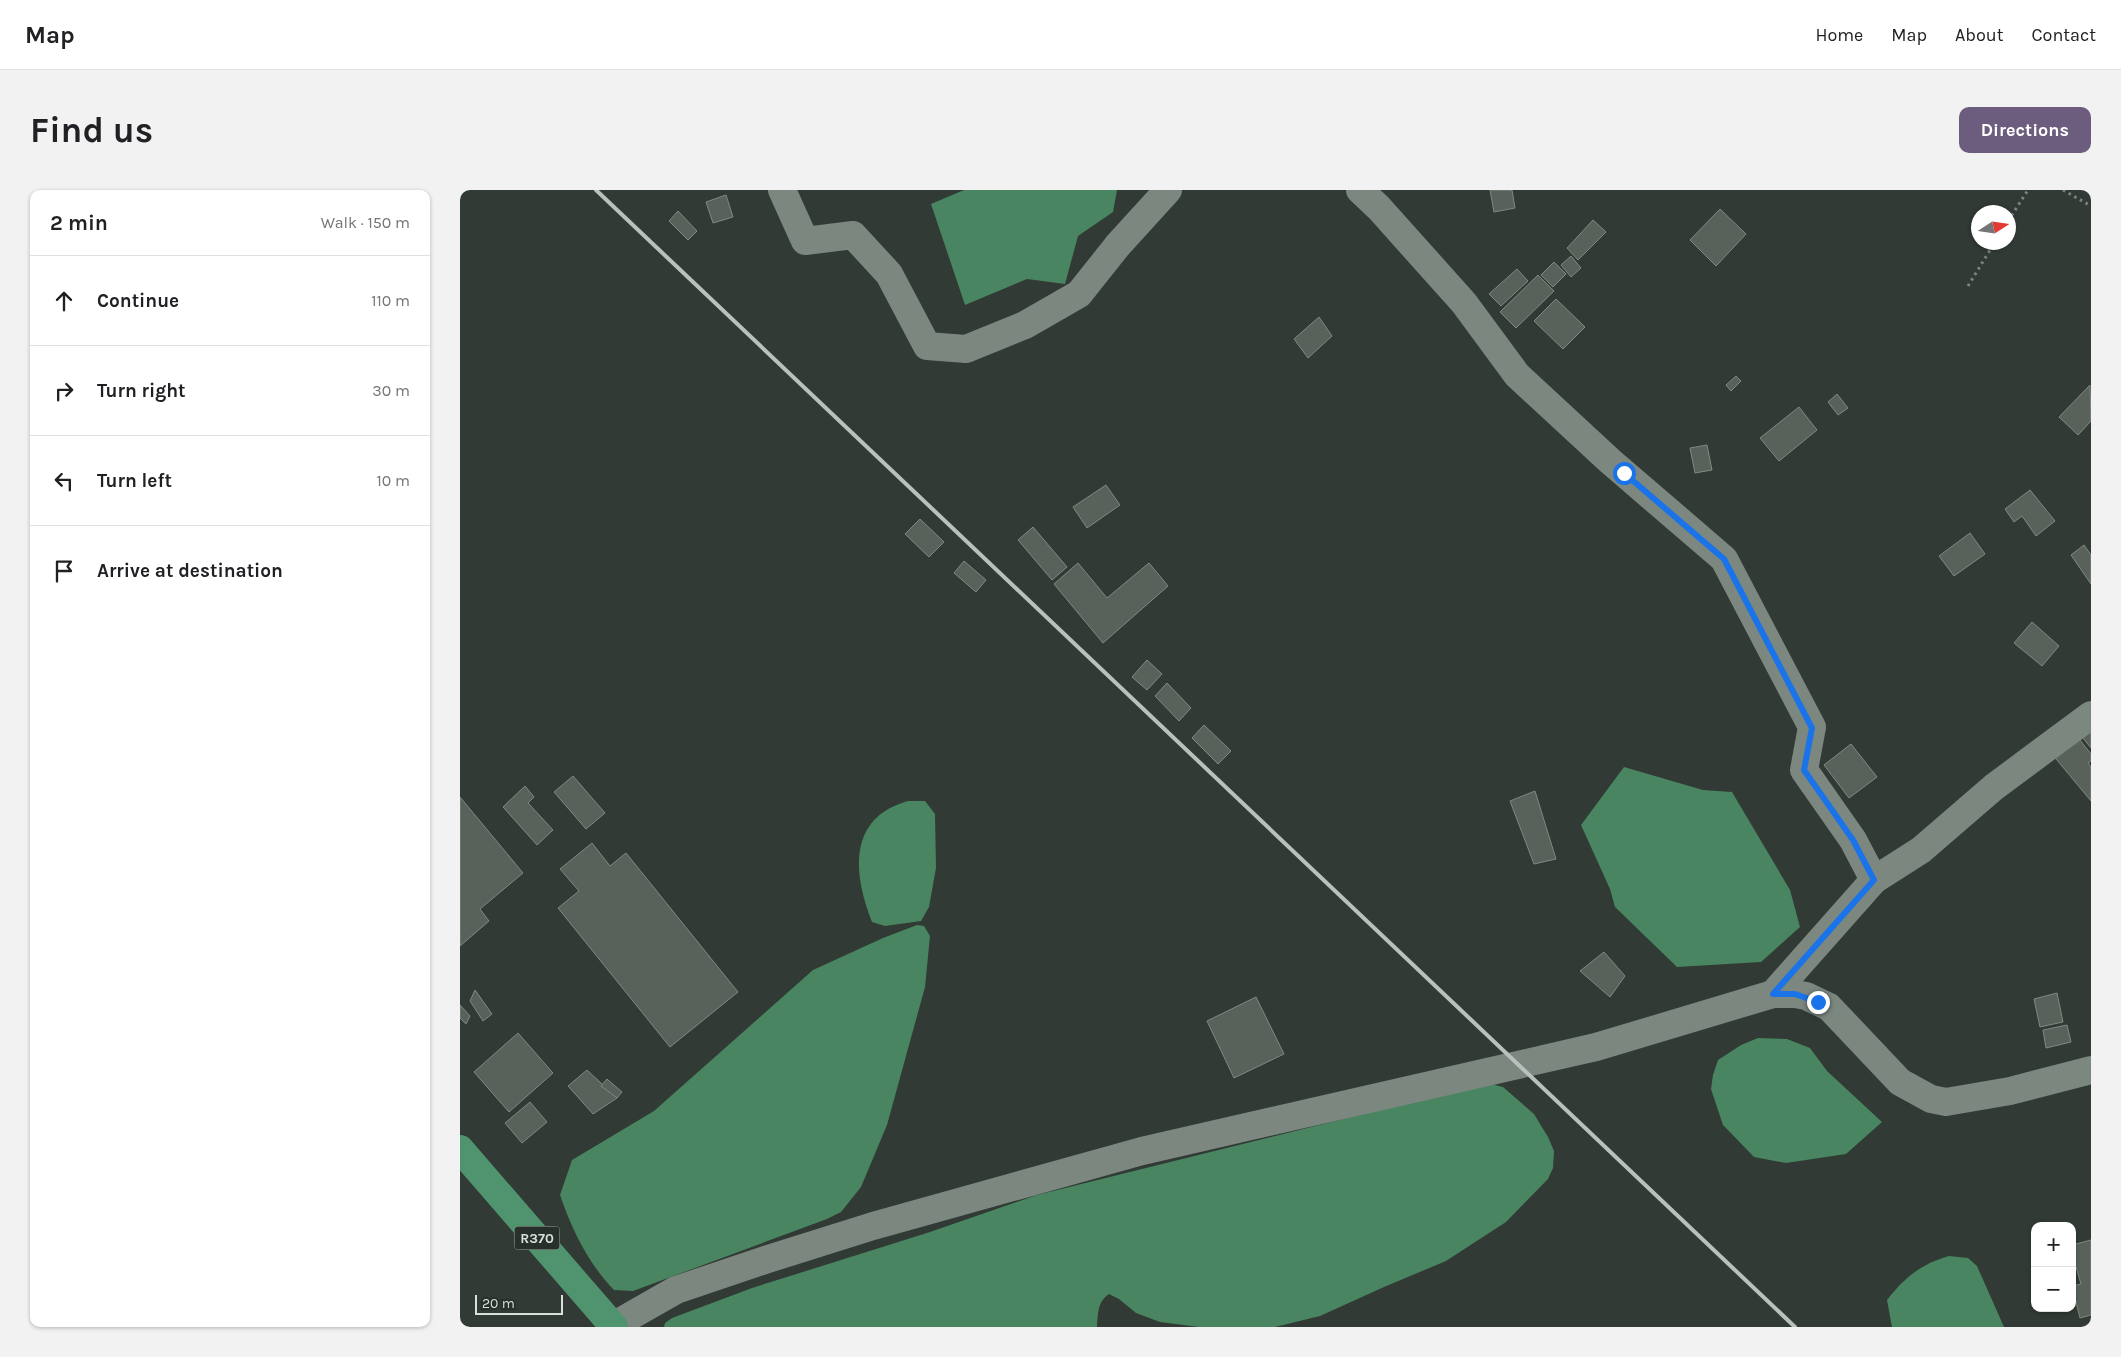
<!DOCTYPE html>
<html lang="en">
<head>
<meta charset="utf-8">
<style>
	body { margin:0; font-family:Karla,sans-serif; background:#f2f2f2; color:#202124 }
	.controls { position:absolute; right:15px; bottom:15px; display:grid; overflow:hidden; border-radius:10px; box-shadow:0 1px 4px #0004 }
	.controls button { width:45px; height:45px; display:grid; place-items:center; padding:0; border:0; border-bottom:1px solid #e0e0e0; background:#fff; color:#202124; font:25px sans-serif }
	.compass { position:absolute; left:1511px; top:15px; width:45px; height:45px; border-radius:50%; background:#fff; box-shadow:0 1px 4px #0004; rotate:78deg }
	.scale { position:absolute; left:15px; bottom:12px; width:88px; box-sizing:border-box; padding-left:5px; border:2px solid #d9dfda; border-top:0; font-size:14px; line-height:18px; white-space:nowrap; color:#d9dfda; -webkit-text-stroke:4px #27302a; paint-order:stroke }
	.stop { position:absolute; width:15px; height:15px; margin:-11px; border:4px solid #1a73e8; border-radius:50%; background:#fff }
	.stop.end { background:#1a73e8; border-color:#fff; box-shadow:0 1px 5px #0008 }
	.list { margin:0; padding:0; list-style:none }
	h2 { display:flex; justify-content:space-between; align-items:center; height:65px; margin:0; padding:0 20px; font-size:21px }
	h2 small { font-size:16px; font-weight:400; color:#757577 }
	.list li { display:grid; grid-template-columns:32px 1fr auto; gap:15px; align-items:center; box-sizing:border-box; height:90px; padding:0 20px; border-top:1px solid #e0e0e0 }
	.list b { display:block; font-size:19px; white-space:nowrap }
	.list em { font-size:16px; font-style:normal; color:#757577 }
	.icon { flex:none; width:28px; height:28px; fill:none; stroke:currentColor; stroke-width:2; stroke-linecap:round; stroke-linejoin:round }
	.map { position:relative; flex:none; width:1631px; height:1137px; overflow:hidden; border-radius:10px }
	header { display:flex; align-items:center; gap:30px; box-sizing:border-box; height:70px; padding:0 25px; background:#fff; border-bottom:1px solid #e0e0e0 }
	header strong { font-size:24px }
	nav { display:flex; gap:28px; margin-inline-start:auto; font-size:18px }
	.intro { display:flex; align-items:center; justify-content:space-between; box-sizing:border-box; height:120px; padding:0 30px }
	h1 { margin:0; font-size:35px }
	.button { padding:12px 22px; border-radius:10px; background:#6c5d7f; color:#fff; font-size:18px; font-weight:700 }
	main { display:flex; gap:30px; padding:0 30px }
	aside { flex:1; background:#fff; border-radius:10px; box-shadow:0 1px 4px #0004 }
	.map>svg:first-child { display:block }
</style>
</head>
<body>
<header>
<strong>Map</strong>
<nav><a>Home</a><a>Map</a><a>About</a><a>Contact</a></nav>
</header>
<div class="intro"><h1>Find us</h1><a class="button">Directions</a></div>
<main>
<aside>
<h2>2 min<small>Walk · 150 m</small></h2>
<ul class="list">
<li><svg class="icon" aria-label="ahead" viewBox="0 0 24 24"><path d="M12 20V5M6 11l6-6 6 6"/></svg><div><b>Continue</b></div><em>110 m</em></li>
<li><svg class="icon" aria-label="right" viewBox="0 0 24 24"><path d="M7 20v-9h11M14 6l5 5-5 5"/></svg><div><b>Turn right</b></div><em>30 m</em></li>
<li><svg class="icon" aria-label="left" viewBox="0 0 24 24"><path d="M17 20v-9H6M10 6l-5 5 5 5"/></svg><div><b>Turn left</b></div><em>10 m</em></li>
<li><svg class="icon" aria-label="arrive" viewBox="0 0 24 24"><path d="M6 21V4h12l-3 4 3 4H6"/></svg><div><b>Arrive at destination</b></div></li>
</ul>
</aside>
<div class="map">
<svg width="1631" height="1137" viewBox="0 0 1631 1137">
	<rect width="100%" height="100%" fill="#313a34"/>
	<!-- water -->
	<g fill="#488560">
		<polygon points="504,0 657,0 653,22 618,46 605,94 567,89 505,115 471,14"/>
		<polygon points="1164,577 1243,600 1272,602 1330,700 1340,737 1301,772 1217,777 1155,717 1150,699 1121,635"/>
		<path d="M448,611H465L475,624L476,678L469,717L461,731L425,736L412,732C393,684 387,628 448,611Z"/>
		<path d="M457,735L464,736L470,746L465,797L427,935L401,997L381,1022L367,1029L173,1101L154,1100C128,1073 112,1040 100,1005L112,970L194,921L353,780L423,748Z"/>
		<polygon points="1298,848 1327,849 1350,858 1367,881 1422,932 1386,964 1326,973 1294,967 1263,935 1251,899 1253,885 1258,870 1281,855"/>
		<path d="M1031,894L1043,897L1074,924L1088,947L1094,961L1093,978L1088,989L1046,1032L986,1071L924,1097L860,1126L815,1137H739L700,1132L676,1123L659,1109L649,1104C637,1112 638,1125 637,1137H204L205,1133L212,1128L292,1098L470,1042L577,1005L1008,898Z"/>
		<path d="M1489,1066L1508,1068L1517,1076L1544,1137H1432L1427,1110C1445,1087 1461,1074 1489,1066Z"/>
	</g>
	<!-- building -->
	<g fill="#58625b" stroke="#7f8a82">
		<polygon points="1030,0 1052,0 1055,18 1034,22"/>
		<polygon points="266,5 273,27 253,33 246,12"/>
		<polygon points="1260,19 1286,44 1256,76 1230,50"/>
		<polygon points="218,21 237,41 228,50 209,31"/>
		<polygon points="1133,30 1146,42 1118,70 1107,58"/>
		<polygon points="1111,66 1121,78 1111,87 1101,75"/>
		<polygon points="1094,72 1106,84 1093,97 1081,85"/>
		<polygon points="1057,79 1068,91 1041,116 1029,104"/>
		<polygon points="1078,85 1094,101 1056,138 1040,122"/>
		<polygon points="1096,109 1125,137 1103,159 1074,131"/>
		<polygon points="859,127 872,146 848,168 834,149"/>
		<polygon points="1276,186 1281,191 1271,201 1266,195"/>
		<polygon points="1630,195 1631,231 1618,245 1599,227"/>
		<polygon points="1377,204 1388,218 1378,225 1368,212"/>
		<polygon points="1339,217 1357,240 1319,271 1300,248"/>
		<polygon points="1247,255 1252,280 1235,283 1230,258"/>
		<polygon points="646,295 660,315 627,338 613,317"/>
		<polygon points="1570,300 1595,331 1576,346 1562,326 1554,332 1545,319"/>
		<polygon points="460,329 484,352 469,367 445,344"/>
		<polygon points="573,337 607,377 592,390 558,350"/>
		<polygon points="1510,343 1525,364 1494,386 1479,366"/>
		<polygon points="1624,355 1631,365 1631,394 1611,365"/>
		<polygon points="504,371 526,390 516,402 494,383"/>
		<polygon points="618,373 647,408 689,373 708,396 643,453 594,394"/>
		<polygon points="1572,432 1599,456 1582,476 1554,453"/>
		<polygon points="687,470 702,484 687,500 672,487"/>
		<polygon points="707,493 731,518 719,531 695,506"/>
		<polygon points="1631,534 1631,558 1619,543"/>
		<polygon points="744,535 771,561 758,574 732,548"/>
		<polygon points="1616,545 1631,564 1631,571 1628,573 1631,577 1631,611 1592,564"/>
		<polygon points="1391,554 1417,587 1389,608 1364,575"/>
		<polygon points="113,586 145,623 126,639 94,602"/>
		<polygon points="65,596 74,607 68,613 93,640 77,655 43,617"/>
		<polygon points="1075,601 1096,669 1074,674 1050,611"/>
		<polygon points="0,607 63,683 20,719 29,731 0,756"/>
		<polygon points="132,653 150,676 166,663 278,802 210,857 98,718 119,701 100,679"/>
		<polygon points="1144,762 1165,786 1150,807 1120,781"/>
		<polygon points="15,800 32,824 23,831 10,811"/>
		<polygon points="1597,803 1603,832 1580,837 1574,809"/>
		<polygon points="796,807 824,864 774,888 747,831"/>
		<polygon points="0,815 10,826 6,834 0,828"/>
		<polygon points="1607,835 1611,852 1586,858 1583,840"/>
		<polygon points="58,843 93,883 49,922 14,882"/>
		<polygon points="127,880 157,908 133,924 108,896"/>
		<polygon points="147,889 162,902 157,908 141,896"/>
		<polygon points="70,912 87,932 62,953 45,933"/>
		<polygon points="1631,1050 1631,1125 1620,1128 1612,1096 1621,1094 1612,1063 1612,1055"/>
	</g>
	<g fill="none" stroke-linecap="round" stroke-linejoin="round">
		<!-- path -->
		<g stroke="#7c847e" stroke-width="3" stroke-dasharray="2.5 4" stroke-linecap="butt">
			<polyline points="1603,0 1631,16"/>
			<polyline points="1548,31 1568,0"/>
			<polyline points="1508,96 1535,52"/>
		</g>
		<!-- street -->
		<g stroke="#7c8780" stroke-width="28">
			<polyline points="322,0 345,51 393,45 429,84 467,156 506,159 565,135 619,104 658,55 708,0"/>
			<polyline points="900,0 919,18 1004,113 1057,185 1150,271 1264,369 1352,537 1344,580 1393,650 1414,690"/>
			<polyline points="1313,804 1414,690 1461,660 1534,597 1631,525"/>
			<polyline points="153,1136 216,1100 308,1069 413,1036 682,961 1136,857 1313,804 1335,804 1346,806 1369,817 1440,892 1471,909 1486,912 1550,901 1631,880"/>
		</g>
		<!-- primary -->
		<polyline stroke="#50946f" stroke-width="28" points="0,959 154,1137"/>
		<!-- rail -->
		<polyline stroke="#bac0bb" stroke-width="4" points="136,0 1335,1137"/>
	</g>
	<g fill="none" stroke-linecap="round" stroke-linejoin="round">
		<!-- route -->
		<polyline stroke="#1a73e8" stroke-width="6" points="1164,283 1264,369 1352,538 1344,580 1393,650 1414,690 1313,804 1335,804 1358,812"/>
	</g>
	<g text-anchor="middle" stroke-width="4" stroke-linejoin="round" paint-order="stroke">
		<!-- shield labels -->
		<rect fill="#27302a" stroke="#a4aaa5" stroke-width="1" x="54.5" y="1036.5" width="45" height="23" rx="4"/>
		<g font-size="14" font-weight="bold" fill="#d9dfda">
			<text x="77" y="1053">R370</text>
		</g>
	</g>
</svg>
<div class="controls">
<button>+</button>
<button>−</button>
</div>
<svg class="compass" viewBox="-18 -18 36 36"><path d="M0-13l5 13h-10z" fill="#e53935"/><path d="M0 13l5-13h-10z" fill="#757577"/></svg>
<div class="scale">20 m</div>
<div class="stop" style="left:1164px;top:283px"></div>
<div class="stop end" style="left:1358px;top:812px"></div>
</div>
</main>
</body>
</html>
